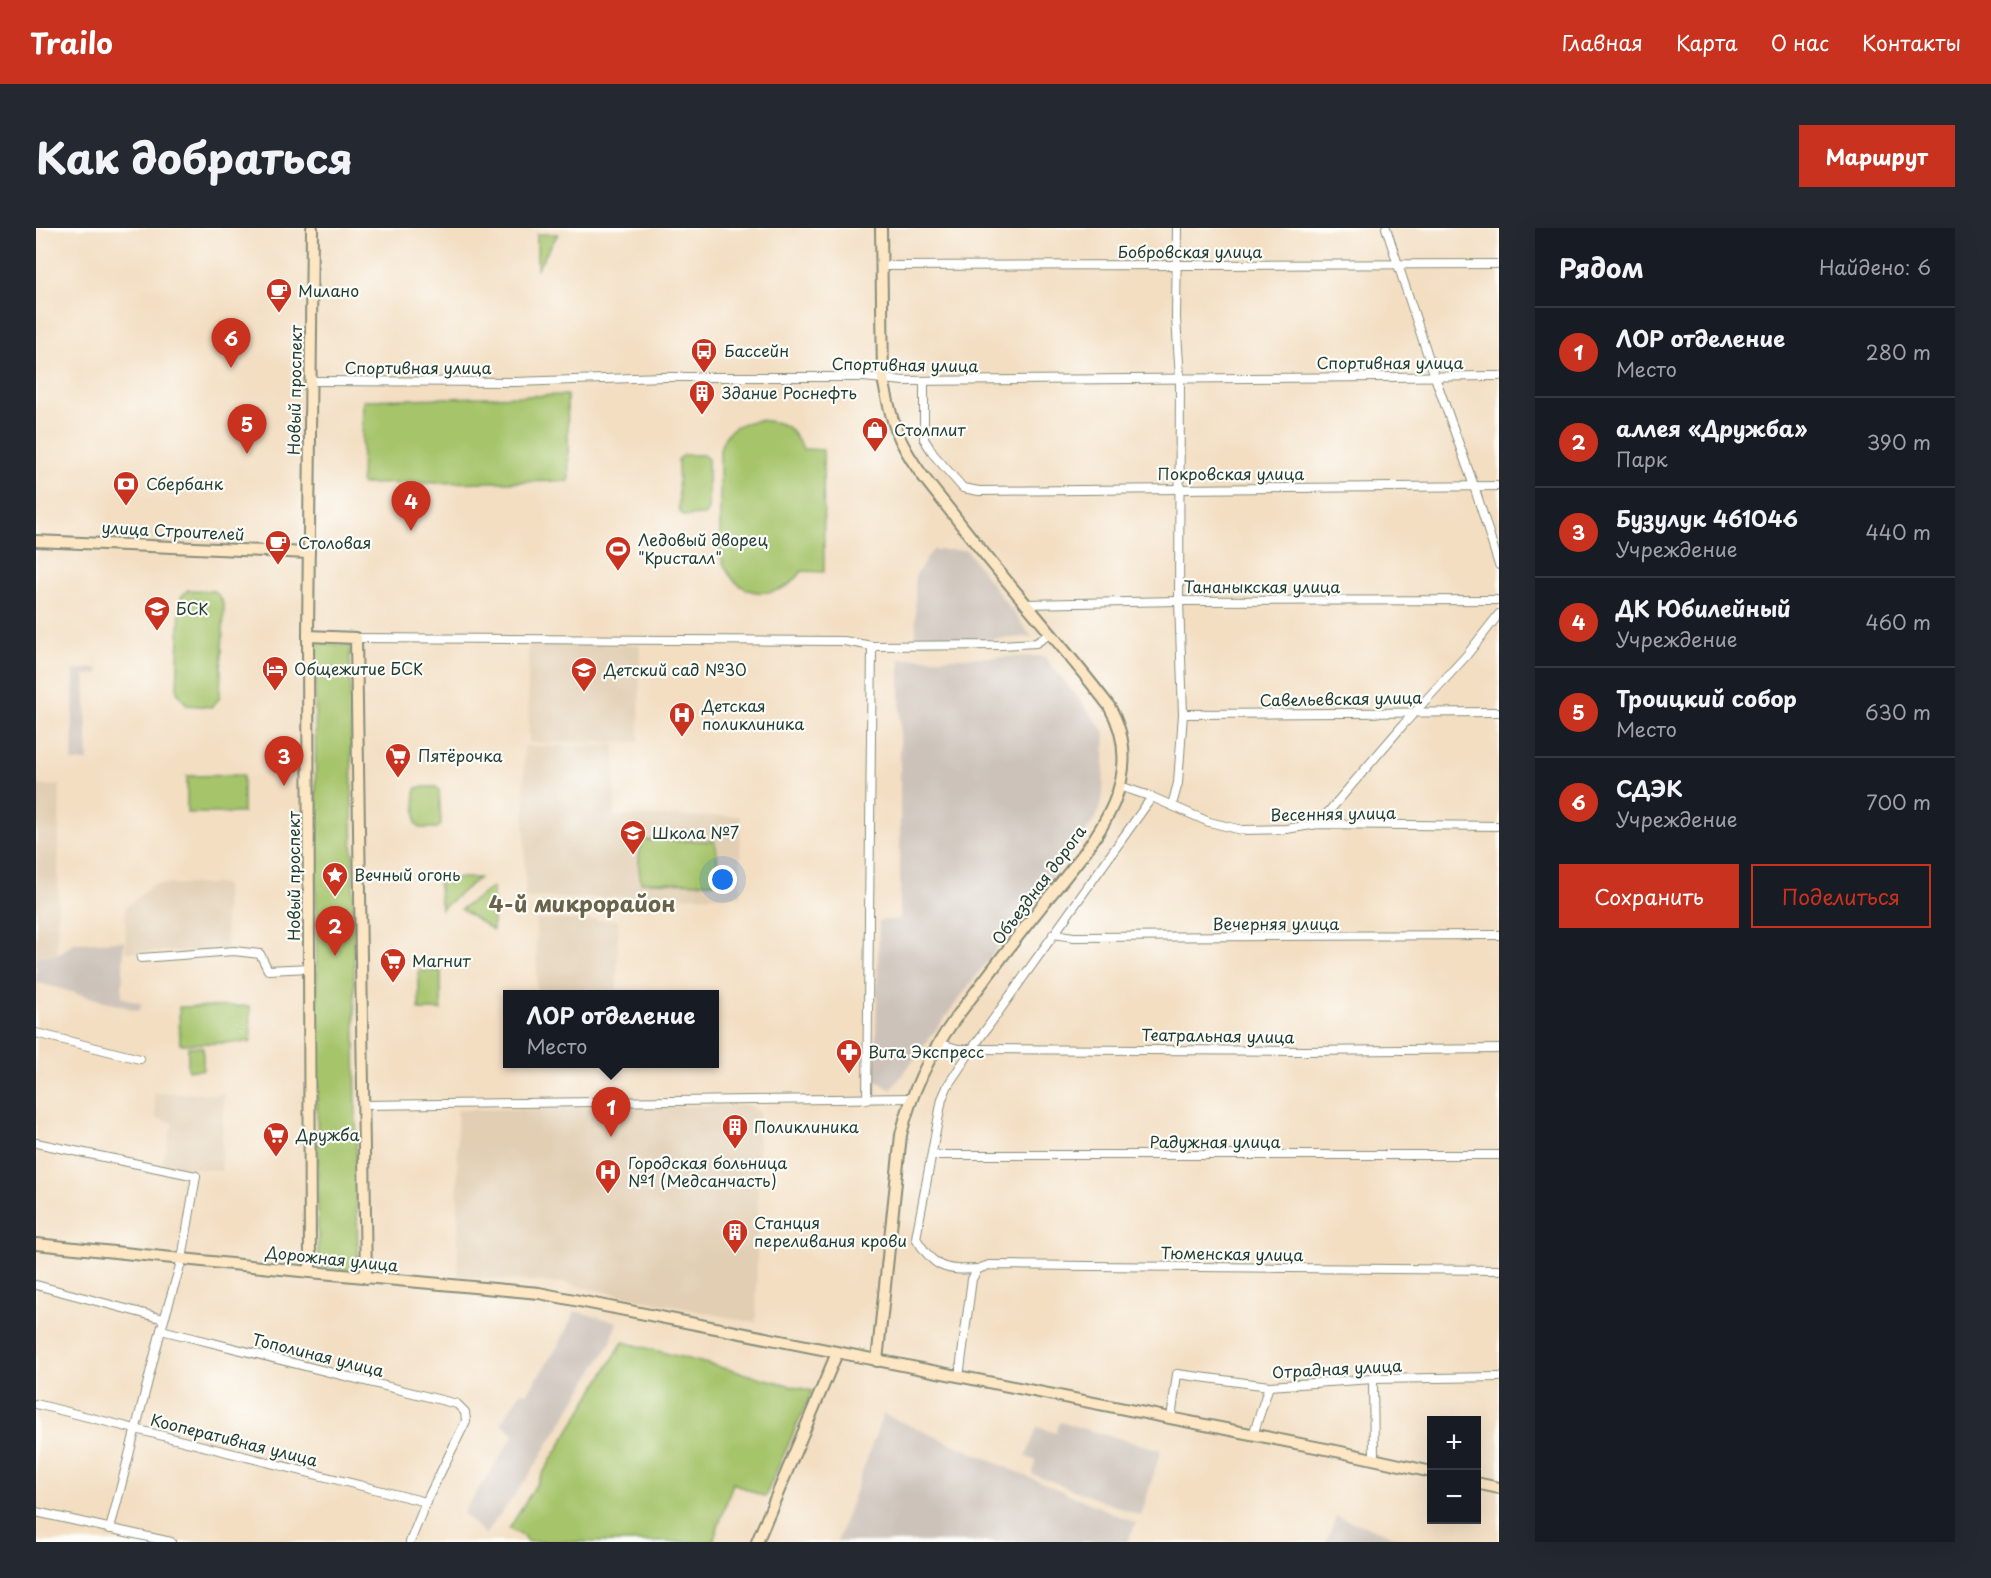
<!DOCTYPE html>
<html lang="ru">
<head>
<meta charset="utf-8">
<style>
	body { margin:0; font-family:"Playpen Sans",sans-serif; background:#242831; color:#f1f3f6 }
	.controls { position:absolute; right:18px; bottom:18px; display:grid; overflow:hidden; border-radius:0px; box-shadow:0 6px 24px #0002 }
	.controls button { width:54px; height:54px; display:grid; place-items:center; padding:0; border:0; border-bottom:2px solid #363941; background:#171b24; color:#f1f3f6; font:30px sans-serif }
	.you { position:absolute; left:687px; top:652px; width:21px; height:21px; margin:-15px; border:4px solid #fff; border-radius:50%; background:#1a73e8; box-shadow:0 0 0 9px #1a73e833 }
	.badge { display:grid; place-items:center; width:39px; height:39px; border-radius:50%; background:#c8321e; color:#fff; font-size:20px; font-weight:700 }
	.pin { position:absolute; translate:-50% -50px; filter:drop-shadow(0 2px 3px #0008) }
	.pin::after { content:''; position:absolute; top:32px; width:21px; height:18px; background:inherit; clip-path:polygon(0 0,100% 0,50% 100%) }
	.popup { position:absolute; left:467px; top:762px; width:216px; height:78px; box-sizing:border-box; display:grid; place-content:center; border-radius:0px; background:#171b24; filter:drop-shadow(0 2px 4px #0005); font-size:20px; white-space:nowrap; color:#9ea1a6 }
	.popup b { font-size:22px; color:#f1f3f6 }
	.popup::after { content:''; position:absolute; left:50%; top:100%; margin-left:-12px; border:12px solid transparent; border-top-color:#171b24 }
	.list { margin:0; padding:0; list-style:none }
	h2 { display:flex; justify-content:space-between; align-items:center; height:78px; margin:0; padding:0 24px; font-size:26px }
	h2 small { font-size:20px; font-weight:400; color:#9ea1a6 }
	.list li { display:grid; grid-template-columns:39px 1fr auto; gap:18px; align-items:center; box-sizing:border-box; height:90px; padding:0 24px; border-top:2px solid #363941 }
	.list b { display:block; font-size:22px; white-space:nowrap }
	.list p { margin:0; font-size:20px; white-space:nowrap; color:#9ea1a6 }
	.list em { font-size:20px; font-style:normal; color:#9ea1a6 }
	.actions { display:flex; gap:12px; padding:18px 24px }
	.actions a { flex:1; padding:14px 0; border:2px solid #c8321e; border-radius:0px; text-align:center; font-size:21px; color:#c8321e }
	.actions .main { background:#c8321e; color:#fff }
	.map { position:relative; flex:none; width:1463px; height:1314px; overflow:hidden; border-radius:0px }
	header { display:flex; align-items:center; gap:36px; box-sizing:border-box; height:84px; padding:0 30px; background:#c8321e; color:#fff }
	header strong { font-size:28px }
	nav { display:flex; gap:33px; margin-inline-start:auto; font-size:21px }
	.intro { display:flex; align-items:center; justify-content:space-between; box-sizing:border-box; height:144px; padding:0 36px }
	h1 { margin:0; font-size:42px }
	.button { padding:15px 27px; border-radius:0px; background:#c8321e; color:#fff; font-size:21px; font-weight:700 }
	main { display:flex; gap:36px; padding:0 36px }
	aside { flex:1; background:#171b24; border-radius:0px; box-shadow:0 6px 24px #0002 }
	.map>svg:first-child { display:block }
</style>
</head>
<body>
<header>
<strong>Trailo</strong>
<nav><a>Главная</a><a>Карта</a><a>О нас</a><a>Контакты</a></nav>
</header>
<div class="intro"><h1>Как добраться</h1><a class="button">Маршрут</a></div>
<main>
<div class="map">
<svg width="1463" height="1314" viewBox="0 0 1463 1314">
	<rect width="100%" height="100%" fill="#fdfcf7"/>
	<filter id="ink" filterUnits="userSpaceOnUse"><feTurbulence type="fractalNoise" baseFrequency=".0167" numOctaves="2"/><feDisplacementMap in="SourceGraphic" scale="12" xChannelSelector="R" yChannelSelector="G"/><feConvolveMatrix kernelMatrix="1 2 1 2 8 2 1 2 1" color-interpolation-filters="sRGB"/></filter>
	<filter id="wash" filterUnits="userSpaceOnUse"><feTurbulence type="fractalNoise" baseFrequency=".008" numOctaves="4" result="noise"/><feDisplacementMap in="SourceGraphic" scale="24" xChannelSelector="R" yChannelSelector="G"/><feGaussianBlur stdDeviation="1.35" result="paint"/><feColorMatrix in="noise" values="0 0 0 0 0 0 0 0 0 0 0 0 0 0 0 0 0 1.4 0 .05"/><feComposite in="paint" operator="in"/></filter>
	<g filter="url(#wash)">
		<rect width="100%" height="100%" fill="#f3dec2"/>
		<!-- built -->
		<g fill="#e1ceb3">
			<polygon points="492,416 604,416 603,514 493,515"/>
			<polygon points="579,517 579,588 704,588 705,668 489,670 488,518"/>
			<polygon points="24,557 21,727 0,728 0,558"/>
			<polygon points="118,656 189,656 190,723 90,724 89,680"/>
			<polygon points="500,692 582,692 581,766 501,766"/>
			<polygon points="118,865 188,866 185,943 126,936 137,895 120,890"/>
			<polygon points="714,877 723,884 720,1095 526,1055 422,1049 421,882"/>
		</g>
		<!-- industrial -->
		<g fill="#ccc2b9">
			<polygon points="897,322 930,322 996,409 880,415 879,348"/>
			<polygon points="1008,428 1069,504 1067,567 1061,588 1035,626 987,685 855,862 839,852 843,693 864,691 864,431"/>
			<polygon points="62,440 62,446 49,447 52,533 36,534 38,442"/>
			<polygon points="88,713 86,769 106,776 103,783 0,754 0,728 21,727 38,715"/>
			<polygon points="539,1083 581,1094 575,1114 494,1246 449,1307 427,1285 479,1206 465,1195 485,1164 491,1165 524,1115"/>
			<polygon points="847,1186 1100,1295 1091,1314 801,1314"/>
			<polygon points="1024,1194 1125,1222 1105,1288 996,1246 1000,1233 990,1229 1001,1199 1020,1205"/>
			<polygon points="1300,1288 1374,1314 1290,1314"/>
		</g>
		<!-- green -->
		<g fill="#a6c46b" stroke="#628050" stroke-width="1.5">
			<polygon points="501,6 522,6 501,41"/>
			<polygon points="531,167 533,253 325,256 327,172"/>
			<path d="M723,192C753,196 752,196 767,221L787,222L788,344L766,343C750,367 716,373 696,350C689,342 686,333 684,324V223C688,201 702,195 723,192Z"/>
			<polygon points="647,227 667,227 672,231 672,282 668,287 648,288 643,283 642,232"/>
			<polygon points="152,362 179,363 186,372 188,381 184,465 183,471 175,479 151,477 141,464 144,377 145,369"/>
			<polygon points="279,415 314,417 322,1043 282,1039"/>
			<polygon points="207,547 207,585 151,585 151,548"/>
			<polygon points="385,559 400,559 403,562 405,597 401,600 384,600 380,596 379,565 381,560"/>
			<path d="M607,612L678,613C683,628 682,640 678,655L605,654C602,638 602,627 607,612Z"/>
			<polygon points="402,650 443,650 405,681"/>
			<polygon points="457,659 457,702 425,681"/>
			<rect x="383" y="743" width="22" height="39"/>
			<polygon points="214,778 215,814 144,816 143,779"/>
			<rect x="152" y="819" width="15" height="23"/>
			<polygon points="587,1114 776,1163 729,1269 697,1255 677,1314 491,1314 487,1308 473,1301"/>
		</g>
	</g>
	<g filter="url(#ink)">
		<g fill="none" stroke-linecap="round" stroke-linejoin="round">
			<!-- street casing -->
			<g stroke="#898e7b" stroke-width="10">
				<g id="street">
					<polyline points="1350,0 1399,149 1438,258 1463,337"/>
					<polyline points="845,38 1463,36"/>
					<polyline points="274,153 479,154 627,149 827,149 868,153 1463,148"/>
					<polyline points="888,153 888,211 898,227 927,260 943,263 1463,258"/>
					<polyline points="989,376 1143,373 1463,372"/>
					<polyline points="320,410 808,413 836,418 965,417 1000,415 1014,406"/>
					<polyline points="1147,486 1463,484"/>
					<polyline points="1084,558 1116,569 1173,594 1206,602 1250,601 1282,596 1463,598"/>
					<polyline points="1136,577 1142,555 1147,486 1143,373 1144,150 1140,90 1141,0"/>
					<polyline points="1282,596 1367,497 1430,428 1463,386"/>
					<polyline points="1017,706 1038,709 1463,707"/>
					<polyline points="105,730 198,723 224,726 232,742 274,740"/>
					<polyline points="0,805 104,831"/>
					<polyline points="902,815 922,821 936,821 1269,823 1463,821"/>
					<polyline points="831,872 836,418"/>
					<polyline points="328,877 875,870"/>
					<polyline points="0,915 160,948 146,1031 125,1102 74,1301"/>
					<polyline points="896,927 1463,927"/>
					<path d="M942,1041C908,1043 898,1040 880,1010L906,871L912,857L936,821L1116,569"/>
					<polyline points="0,1057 128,1091"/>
					<polyline points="125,1102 421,1176 429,1184 430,1193 390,1274 374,1314"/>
					<polyline points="923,1149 936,1051 942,1041 953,1037 1463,1042"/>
					<polyline points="1337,1151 1338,1231"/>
					<polyline points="0,1176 390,1274"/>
					<polyline points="1135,1191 1141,1146 1233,1158 1337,1151 1463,1149"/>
					<polyline points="1217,1207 1233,1158"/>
					<polyline points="0,1284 135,1314"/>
				</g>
			</g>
			<!-- secondary casing -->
			<g stroke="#898e7b" stroke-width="14">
				<g id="secondary">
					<polyline points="0,313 273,325"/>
					<polyline points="272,408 320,410 330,1050"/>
					<polyline points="0,1016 274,1044 503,1065 1305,1224 1396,1244"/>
					<polyline points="274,1044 272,408 276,0"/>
					<path d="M841,1133L865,907C875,864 893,827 919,791C945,757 970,723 997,689C1043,629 1120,559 1073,478C1025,415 971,356 923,294C901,265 875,238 861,204C854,187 851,169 847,151L845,0"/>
					<polyline points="1440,1255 1463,1260"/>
					<polyline points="721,1314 801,1125"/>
				</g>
			</g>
			<!-- street -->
			<use href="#street" stroke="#fff" stroke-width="8"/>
			<!-- secondary -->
			<use href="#secondary" stroke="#fce6c4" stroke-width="10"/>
		</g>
	</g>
	<!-- icons -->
	<defs>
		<g id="cafe-pin" transform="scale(1.35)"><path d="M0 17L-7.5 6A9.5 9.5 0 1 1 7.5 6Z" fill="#c8321e" stroke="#fdfcf7"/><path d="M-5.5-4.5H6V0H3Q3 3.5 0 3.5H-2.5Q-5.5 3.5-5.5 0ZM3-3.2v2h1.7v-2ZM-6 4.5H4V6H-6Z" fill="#fff"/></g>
		<g id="bus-pin" transform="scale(1.35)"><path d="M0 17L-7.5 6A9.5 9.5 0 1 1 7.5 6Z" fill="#c8321e" stroke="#fdfcf7"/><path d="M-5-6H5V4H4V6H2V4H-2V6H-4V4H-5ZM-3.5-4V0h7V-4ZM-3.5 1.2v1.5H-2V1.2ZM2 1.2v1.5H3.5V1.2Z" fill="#fff"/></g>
		<g id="building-pin" transform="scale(1.35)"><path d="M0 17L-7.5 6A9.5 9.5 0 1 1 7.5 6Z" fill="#c8321e" stroke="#fdfcf7"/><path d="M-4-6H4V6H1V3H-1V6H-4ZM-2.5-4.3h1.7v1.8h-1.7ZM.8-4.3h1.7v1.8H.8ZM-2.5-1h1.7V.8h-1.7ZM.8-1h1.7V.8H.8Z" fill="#fff"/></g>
		<g id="shop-pin" transform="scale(1.35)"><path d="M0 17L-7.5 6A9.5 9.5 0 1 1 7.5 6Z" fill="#c8321e" stroke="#fdfcf7"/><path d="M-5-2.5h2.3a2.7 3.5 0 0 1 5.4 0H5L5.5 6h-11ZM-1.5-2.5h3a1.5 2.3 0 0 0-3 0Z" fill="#fff"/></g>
		<g id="bank-pin" transform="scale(1.35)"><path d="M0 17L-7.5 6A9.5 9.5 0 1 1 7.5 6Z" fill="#c8321e" stroke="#fdfcf7"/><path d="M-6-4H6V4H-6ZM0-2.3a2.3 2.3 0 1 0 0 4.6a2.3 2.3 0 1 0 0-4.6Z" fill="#fff"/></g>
		<g id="stadium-pin" transform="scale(1.35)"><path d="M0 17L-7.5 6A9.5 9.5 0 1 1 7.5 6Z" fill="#c8321e" stroke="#fdfcf7"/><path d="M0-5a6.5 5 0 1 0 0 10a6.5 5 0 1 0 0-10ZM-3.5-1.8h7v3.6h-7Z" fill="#fff"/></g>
		<g id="university-pin" transform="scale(1.35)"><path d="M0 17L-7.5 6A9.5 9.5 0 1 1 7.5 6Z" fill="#c8321e" stroke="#fdfcf7"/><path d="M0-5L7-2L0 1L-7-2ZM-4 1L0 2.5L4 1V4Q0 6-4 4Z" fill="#fff"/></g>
		<g id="hotel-pin" transform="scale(1.35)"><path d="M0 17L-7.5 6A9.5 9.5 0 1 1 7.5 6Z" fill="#c8321e" stroke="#fdfcf7"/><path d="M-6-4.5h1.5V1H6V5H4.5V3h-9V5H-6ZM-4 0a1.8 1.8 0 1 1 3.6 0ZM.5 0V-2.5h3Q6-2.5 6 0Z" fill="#fff"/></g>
		<g id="school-pin" transform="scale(1.35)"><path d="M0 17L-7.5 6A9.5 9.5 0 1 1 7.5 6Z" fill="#c8321e" stroke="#fdfcf7"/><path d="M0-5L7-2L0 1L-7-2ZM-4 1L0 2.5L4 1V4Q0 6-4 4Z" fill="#fff"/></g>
		<g id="hospital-pin" transform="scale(1.35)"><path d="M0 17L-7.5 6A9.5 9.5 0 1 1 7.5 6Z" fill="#c8321e" stroke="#fdfcf7"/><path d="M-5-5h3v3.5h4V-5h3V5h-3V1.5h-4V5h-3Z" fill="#fff"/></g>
		<g id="supermarket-pin" transform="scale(1.35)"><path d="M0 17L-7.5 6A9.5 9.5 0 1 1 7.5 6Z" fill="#c8321e" stroke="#fdfcf7"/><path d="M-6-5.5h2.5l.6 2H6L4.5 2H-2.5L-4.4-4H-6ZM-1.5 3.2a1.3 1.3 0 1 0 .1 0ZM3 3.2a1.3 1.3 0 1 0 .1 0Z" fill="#fff"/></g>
		<g id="sight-pin" transform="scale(1.35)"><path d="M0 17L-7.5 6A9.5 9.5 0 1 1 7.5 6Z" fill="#c8321e" stroke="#fdfcf7"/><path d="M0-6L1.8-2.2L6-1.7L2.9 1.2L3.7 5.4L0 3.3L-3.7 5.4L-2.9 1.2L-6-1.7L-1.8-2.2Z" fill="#fff"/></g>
		<g id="pharmacy-pin" transform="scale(1.35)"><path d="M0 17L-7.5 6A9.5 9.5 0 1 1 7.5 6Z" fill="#c8321e" stroke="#fdfcf7"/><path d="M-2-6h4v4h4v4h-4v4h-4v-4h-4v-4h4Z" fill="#fff"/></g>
	</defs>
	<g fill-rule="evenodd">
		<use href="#cafe-pin" x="243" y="63"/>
		<use href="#bus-pin" x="668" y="123"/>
		<use href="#building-pin" x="666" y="165"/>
		<use href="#shop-pin" x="839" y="202"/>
		<use href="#bank-pin" x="90" y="256"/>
		<use href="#cafe-pin" x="242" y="315"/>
		<use href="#stadium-pin" x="582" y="321"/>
		<use href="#university-pin" x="121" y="381"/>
		<use href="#hotel-pin" x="239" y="441"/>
		<use href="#school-pin" x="548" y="442"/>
		<use href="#hospital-pin" x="646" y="487"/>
		<use href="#supermarket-pin" x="362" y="528"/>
		<use href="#school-pin" x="597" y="605"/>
		<use href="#sight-pin" x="299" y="647"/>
		<use href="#supermarket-pin" x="357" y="733"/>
		<use href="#pharmacy-pin" x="813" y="824"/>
		<use href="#building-pin" x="699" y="899"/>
		<use href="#supermarket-pin" x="240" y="907"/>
		<use href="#hospital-pin" x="572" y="944"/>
		<use href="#building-pin" x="699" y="1004"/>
	</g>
	<g text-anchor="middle" stroke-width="4.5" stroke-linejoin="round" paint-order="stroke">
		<!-- street labels -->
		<g font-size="16" fill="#1f3d34" stroke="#fdfcf7">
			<text x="1154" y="30">Бобровская улица</text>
			<text x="1354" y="141">Спортивная улица</text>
			<text transform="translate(869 137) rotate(1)" y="6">Спортивная улица</text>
			<text x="382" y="146">Спортивная улица</text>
			<text transform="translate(259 162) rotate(-89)" y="6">Новый проспект</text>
			<text x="1195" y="252">Покровская улица</text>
			<text transform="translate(137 303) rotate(3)" y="6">улица Строителей</text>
			<text x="1226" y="365">Тананыкская улица</text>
			<text transform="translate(1305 471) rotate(-1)" y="6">Савельевская улица</text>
			<text transform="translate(1297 586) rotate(-1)" y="6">Весенняя улица</text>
			<text transform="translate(258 648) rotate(-90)" y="6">Новый проспект</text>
			<text transform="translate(1003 657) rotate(-53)" y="6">Объездная дорога</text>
			<text x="1240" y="702">Вечерняя улица</text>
			<text transform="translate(1182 808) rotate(1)" y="6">Театральная улица</text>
			<text x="1179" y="920">Радужная улица</text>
			<text transform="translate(1196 1026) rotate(1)" y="6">Тюменская улица</text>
			<text transform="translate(296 1031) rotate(6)" y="6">Дорожная улица</text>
			<text transform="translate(282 1127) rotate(14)" y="6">Тополиная улица</text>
			<text transform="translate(1301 1141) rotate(-3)" y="6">Отрадная улица</text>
			<text transform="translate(198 1212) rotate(14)" y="6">Кооперативная улица</text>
		</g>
		<!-- poi labels -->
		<g font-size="16" fill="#1f3d34" stroke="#fdfcf7" text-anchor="start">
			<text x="262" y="69">Милано</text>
			<text x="688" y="129">Бассейн</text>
			<text x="686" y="171">Здание Роснефть</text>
			<text x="858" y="208">Столплит</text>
			<text x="110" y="262">Сбербанк</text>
			<text x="602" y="318">Ледовый дворец<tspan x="602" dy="18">"Кристалл"</tspan></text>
			<text x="262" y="321">Столовая</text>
			<text x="140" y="387">БСК</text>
			<text x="258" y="447">Общежитие БСК</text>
			<text x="568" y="448">Детский сад №30</text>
			<text x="666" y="484">Детская<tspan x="666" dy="18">поликлиника</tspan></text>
			<text x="382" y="534">Пятёрочка</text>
			<text x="616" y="611">Школа №7</text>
			<text x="318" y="653">Вечный огонь</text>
			<text x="376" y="739">Магнит</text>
			<text x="832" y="830">Вита Экспресс</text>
			<text x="718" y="905">Поликлиника</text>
			<text x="260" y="913">Дружба</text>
			<text x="592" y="941">Городская больница<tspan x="592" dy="18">№1 (Медсанчасть)</tspan></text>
			<text x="718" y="1001">Станция<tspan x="718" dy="18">переливания крови</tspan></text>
		</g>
		<!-- district labels -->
		<g font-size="22" font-weight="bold" fill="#68634a" stroke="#fdfcf7">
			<text x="546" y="684">4-й микрорайон</text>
		</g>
	</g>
</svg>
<div class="controls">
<button>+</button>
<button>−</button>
</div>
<div class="you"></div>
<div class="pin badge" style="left:575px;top:909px">1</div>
<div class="popup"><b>ЛОР отделение</b>Место</div>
<div class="pin badge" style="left:299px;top:728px">2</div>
<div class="pin badge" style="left:248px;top:558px">3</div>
<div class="pin badge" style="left:375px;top:303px">4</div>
<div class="pin badge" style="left:211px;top:226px">5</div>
<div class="pin badge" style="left:195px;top:140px">6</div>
</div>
<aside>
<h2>Рядом<small>Найдено: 6</small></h2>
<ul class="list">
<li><span class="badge">1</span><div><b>ЛОР отделение</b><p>Место</p></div><em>280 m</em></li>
<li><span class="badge">2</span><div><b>аллея «Дружба»</b><p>Парк</p></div><em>390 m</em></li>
<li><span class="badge">3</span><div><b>Бузулук 461046</b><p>Учреждение</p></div><em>440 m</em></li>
<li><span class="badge">4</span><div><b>ДК Юбилейный</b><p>Учреждение</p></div><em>460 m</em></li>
<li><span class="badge">5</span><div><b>Троицкий собор</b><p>Место</p></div><em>630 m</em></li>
<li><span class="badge">6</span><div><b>СДЭК</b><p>Учреждение</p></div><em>700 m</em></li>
</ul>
<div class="actions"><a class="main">Сохранить</a><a>Поделиться</a></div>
</aside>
</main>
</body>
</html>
